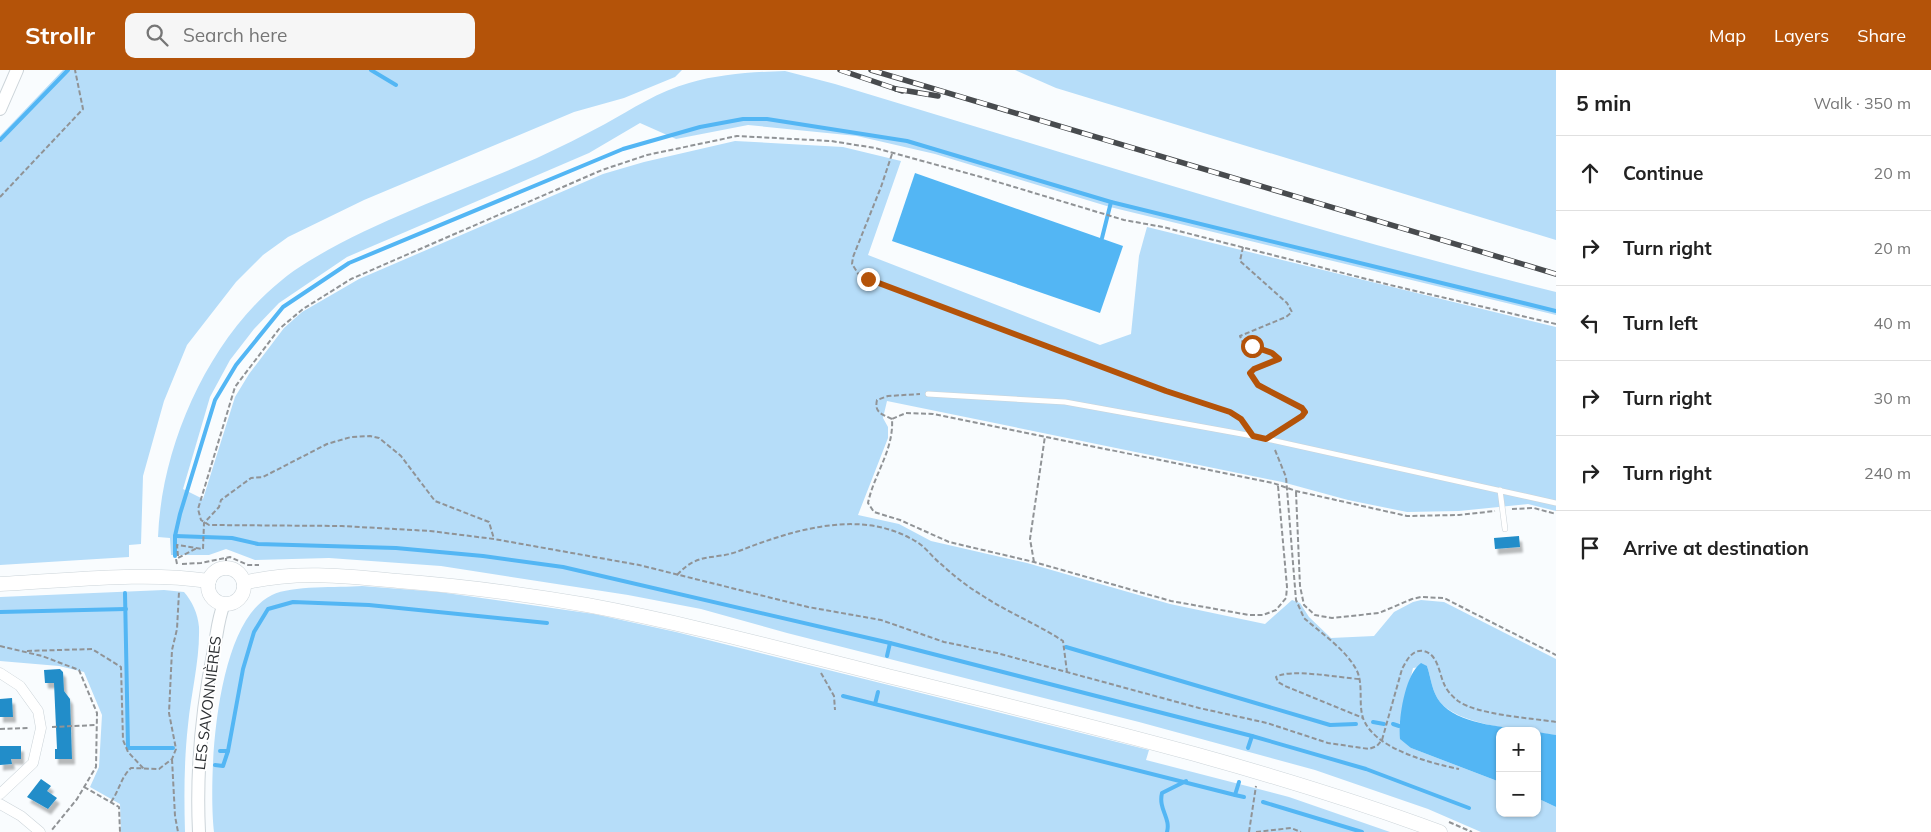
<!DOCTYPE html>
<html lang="en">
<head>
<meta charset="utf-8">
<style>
	body { margin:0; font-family:Mulish,sans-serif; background:#f6f6f6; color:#222 }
	.controls { position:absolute; right:15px; bottom:15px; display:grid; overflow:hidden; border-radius:10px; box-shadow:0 1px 4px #0004 }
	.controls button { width:45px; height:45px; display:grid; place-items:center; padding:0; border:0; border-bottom:1px solid #e0e0e0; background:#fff; color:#222; font:25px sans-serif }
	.stop { position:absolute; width:15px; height:15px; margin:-11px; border:4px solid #b45309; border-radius:50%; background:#fff }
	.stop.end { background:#b45309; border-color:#fff; box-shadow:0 1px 5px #0008 }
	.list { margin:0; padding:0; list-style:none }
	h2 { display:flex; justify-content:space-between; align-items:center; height:65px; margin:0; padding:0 20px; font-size:21px }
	h2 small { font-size:16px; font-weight:400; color:#767676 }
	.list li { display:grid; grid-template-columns:32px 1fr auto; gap:15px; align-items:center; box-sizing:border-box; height:75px; padding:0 20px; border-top:1px solid #e0e0e0 }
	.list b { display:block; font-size:19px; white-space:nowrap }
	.list em { font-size:16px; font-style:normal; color:#767676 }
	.icon { flex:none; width:28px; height:28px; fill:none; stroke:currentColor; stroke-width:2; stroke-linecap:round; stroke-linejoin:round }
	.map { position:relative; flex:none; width:1556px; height:762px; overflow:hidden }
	header { display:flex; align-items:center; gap:30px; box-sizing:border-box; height:70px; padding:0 25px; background:#b45309; color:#fff }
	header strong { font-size:24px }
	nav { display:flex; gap:28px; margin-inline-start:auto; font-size:18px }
	.search { width:350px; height:45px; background:#f6f6f6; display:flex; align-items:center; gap:12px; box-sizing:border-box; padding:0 18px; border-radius:10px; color:#767676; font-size:19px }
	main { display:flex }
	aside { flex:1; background:#fff }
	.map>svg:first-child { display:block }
</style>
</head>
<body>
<header>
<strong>Strollr</strong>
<div class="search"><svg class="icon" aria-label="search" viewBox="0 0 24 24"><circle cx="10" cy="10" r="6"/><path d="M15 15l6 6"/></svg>Search here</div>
<nav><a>Map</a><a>Layers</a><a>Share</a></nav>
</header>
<main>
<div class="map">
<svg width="1556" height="762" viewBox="0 0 1556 762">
	<defs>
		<filter id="shadow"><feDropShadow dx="3" dy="5.5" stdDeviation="1" flood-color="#0004"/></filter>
	</defs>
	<rect width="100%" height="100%" fill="#f9fcfe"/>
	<!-- green -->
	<g fill="#b6ddf9">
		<polygon points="63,0 682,0 675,7 624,28 574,42 364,130 288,167 263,185 236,212 187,275 164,331 143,406 141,474 129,475 129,487 0,495 0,66"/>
		<polygon points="1015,0 1556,0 1556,170 1056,18"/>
		<path d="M785,1L835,14C1075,86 1313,162 1556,222V245L1110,137L935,84L857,66L748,55L676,69L640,53L589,83L347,187L279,233L254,259L230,290L210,327L183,419L203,429L235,327L249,304L284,258L302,242L359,209L603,104L644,92L735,71L843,77L901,91L868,185L1100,275L1131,264L1139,186L1147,157L1556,257V441L1528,434L1459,441L1407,442L1348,430L1282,412L887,331L883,348L888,357V368L858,445L899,454L931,471L1027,493L1170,534L1265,554L1292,530L1300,533L1309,547L1331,568L1374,566L1394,542L1413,532L1421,530L1444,532L1556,589V665C1528,661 1459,656 1440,632C1432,622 1431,608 1427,596L1413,598L1399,656L1411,678L1500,712V743H1537V728L1556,737V762H1481L1428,739L1315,700L1139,652L787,563L701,539L628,525L441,496L329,488L255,490L226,479L209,485H171L170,468L158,467C162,365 219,245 309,191C380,148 461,122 537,88C560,77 583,66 605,54C632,39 659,21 689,13C720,4 753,2 785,1Z"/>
		<path d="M362,516L439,522L594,544L676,562L1149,680L1146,690L1289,727L1390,762H214C208,707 215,552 272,525C292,515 338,518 362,516Z"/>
		<path d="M164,520L184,522C192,531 198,544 199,557C200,590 191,623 188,655C184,691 184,726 185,762H121L120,734L90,717L99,697L102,645L84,602L59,596L0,591V527Z"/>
	</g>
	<!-- water -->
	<g fill="#53b6f4">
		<polygon points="915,103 1123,176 1100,243 892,171"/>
		<path d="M1421,593L1427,596C1431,608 1432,622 1440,632C1459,655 1502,656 1529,661H1500V712L1411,678L1400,669C1398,650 1405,604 1421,593Z"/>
		<polygon points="1537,662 1556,665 1556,737 1537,728"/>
	</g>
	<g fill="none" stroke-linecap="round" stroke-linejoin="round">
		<!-- stream -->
		<g stroke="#53b6f4" stroke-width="4">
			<polyline points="371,0 396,15"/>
			<polyline points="0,70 68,0"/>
			<polyline points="1102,168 1111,132"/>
			<polyline points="175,466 232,468 258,474 396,478 483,486 563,497 890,573 1252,666 1366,699 1469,738"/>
			<polyline points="175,486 175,466 180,444 215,330 236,295 283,237 349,193 623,79 700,57 743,49 767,49 907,71 1111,132 1556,241"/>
			<polyline points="125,523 128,678 173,678"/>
			<polyline points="0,542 126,539"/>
			<polyline points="1066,577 1330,655 1356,654"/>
			<polyline points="887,586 890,573"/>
			<polyline points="843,626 1235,725 1239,712"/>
			<polyline points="875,634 878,622"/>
			<polyline points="1373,652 1384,654"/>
			<polyline points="1393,654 1399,656"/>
			<polyline points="1248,678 1252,666"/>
			<polyline points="220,681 228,681 243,599 254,562 268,539 293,532 369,535 547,553"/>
			<polyline points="215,695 223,696 228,681"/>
			<polyline points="1235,725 1244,727"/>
			<polyline points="1263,732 1362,762"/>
			<path d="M1167,762C1171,748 1158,739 1162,723L1186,711"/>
		</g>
	</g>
	<!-- building -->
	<g fill="#208dc9" filter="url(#shadow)">
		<polygon points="1519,466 1520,477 1495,479 1494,468"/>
		<polygon points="60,599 63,602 64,621 70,629 72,689 55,689 55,679 57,679 54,613 45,613 44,600"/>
		<polygon points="12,628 13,647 0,647 0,629"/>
		<polygon points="0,676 21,676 21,689 11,689 12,694 0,695"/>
		<polygon points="41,709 51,716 47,721 57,728 48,739 27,727"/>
	</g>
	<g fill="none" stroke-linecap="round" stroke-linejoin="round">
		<!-- service casing -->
		<g stroke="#ccd4d9" stroke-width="6">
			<g id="service">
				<polyline points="928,324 1065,332 1253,366 1556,433"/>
				<polyline points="1500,420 1505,459"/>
			</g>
		</g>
		<!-- minor casing -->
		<g stroke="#ccd4d9" stroke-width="11">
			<g id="minor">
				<polyline points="0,603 20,616 38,641 41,658 33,693 0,724"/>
				<polyline points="0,734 21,746 40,762"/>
			</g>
		</g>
		<!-- tertiary casing -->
		<g stroke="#ccd4d9" stroke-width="14">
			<g id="tertiary">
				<polyline points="0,39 17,0"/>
				<path d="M199,762C196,701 202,639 214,579C217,564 218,548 224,534"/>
			</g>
		</g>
		<!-- secondary casing -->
		<g stroke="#ccd4d9" stroke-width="15">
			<g id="secondary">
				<circle cx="226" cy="516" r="18"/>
				<path d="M244,513C293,500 348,506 398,511C461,516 525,524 587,535C684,553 780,579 876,603C1065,650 1256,694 1440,762"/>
				<path d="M0,514C68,511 142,501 209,511"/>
			</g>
		</g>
		<!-- path -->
		<g stroke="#909396" stroke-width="2" stroke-dasharray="5 2.5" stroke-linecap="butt">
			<polyline points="892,84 881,117 853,187 852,194 859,205 1166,321 1230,342 1241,349 1246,356"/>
			<polyline points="0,127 83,39 75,0"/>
			<polyline points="1243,177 1240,191 1287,233 1292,242 1286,247 1240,266 1243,273 1272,283 1279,289 1254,299 1250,303 1258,315 1302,338 1305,342 1275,363"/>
			<path d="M1556,254L1390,215L1163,157L1124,150L981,107L875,78L831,71L737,66L647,85L602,100L351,209L303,239L279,259L235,317L198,439L201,450L209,455L342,456L430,461L494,469L639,495L808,537L881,550L944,572L997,583L1199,638L1267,653L1328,673L1369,679L1377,676L1382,670L1402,599C1407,590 1412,579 1424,581C1439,585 1439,605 1445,616C1448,622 1453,627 1458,631C1478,645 1531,648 1556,652"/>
			<path d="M892,349C882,344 874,343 877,330L888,326L920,324"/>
			<path d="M1275,380L1286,407L1296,530L1304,548C1321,563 1345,579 1356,599C1364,613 1358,633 1363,648C1374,679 1430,693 1459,699"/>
			<path d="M1278,416L1287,517L1286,528L1276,540L1263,545H1249L1171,531L1034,492L949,472L900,450L874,442L868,433C874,404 894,380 892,349L906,343L933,344L1273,413L1296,421L1407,446L1459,445L1495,441"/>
			<polyline points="1296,422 1300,516 1304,535 1315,545 1332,548 1379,543 1412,529 1421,527 1444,528 1556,585"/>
			<polyline points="1512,439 1534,438 1556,444"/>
			<polyline points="178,486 177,475 203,479 204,453 219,437 221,430 251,408 263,407 327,374 351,367 370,366 379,368 401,386 435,431 489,452 494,469"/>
			<polyline points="226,488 226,498"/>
			<polyline points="1034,492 1030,469 1045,366"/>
			<polyline points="177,494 176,489 197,478"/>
			<polyline points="182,494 201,493 230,487 248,495 259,495"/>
			<path d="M677,505C699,481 713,491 739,481C793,460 861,438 915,471C925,476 932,487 941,494C954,506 968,517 983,526C1009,543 1037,554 1063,571L1067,602"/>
			<polyline points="0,576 42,586 79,600 97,643 96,697 77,729 51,761"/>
			<polyline points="27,581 92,579 121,597 123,670 128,682 144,699"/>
			<polyline points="821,603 834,626 835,640"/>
			<path d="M1359,609C1341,608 1289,598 1276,607L1278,612L1285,616L1363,648"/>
			<polyline points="52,657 97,655"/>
			<polyline points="0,659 30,658"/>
			<polyline points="172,689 175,746 178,762"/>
			<polyline points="84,717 119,737 120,762"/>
			<path d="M111,732C119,721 121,707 131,698L159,699L172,689L176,679L169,643L172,580L177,559L179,522"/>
			<polyline points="1449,752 1472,762"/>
			<polyline points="1249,762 1256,716"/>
			<polyline points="1256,762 1291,758 1301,762"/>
		</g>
		<!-- service -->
		<use href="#service" stroke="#fff" stroke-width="5"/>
		<!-- minor -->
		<use href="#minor" stroke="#fff" stroke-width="10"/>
		<!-- tertiary -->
		<use href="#tertiary" stroke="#fff" stroke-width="12"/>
		<!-- secondary -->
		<use href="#secondary" stroke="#fff" stroke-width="14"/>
		<!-- rail casing -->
		<g stroke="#484b4e" stroke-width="5.5">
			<g id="rail">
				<polyline points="840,0 902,21"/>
				<polyline points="871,0 1556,204"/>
				<polyline points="896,19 938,26"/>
			</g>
		</g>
		<!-- rail -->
		<use href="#rail" stroke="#fff" stroke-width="4" stroke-dasharray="11" stroke-linecap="butt"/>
	</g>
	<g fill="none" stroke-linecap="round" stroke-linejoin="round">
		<!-- route -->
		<polyline stroke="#b45309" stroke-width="6" points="868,209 1166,321 1230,342 1241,349 1253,366 1266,369 1302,346 1305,342 1302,338 1258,315 1250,303 1254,299 1279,289 1272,283 1252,276"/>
	</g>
	<g text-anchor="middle" stroke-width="4" stroke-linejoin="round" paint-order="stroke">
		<!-- street labels -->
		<g font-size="15" fill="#2e3134" stroke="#fff">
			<text transform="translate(208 633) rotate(-83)" y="5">LES SAVONNIÈRES</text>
		</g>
	</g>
</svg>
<div class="controls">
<button>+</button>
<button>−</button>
</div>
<div class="stop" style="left:1252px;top:276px"></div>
<div class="stop end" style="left:868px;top:209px"></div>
</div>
<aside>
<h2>5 min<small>Walk · 350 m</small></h2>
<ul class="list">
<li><svg class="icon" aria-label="ahead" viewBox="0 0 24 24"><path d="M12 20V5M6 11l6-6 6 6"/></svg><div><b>Continue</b></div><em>20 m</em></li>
<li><svg class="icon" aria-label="right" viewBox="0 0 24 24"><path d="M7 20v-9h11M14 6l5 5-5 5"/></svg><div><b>Turn right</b></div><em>20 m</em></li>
<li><svg class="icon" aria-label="left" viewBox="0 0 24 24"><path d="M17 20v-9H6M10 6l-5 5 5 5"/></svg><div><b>Turn left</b></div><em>40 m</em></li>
<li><svg class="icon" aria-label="right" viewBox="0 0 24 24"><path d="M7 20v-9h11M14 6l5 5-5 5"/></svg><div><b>Turn right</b></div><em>30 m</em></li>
<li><svg class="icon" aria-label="right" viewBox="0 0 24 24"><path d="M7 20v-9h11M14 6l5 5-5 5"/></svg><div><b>Turn right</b></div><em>240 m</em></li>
<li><svg class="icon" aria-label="arrive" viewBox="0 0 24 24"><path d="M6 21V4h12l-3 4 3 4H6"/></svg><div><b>Arrive at destination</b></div></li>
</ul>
</aside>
</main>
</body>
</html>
